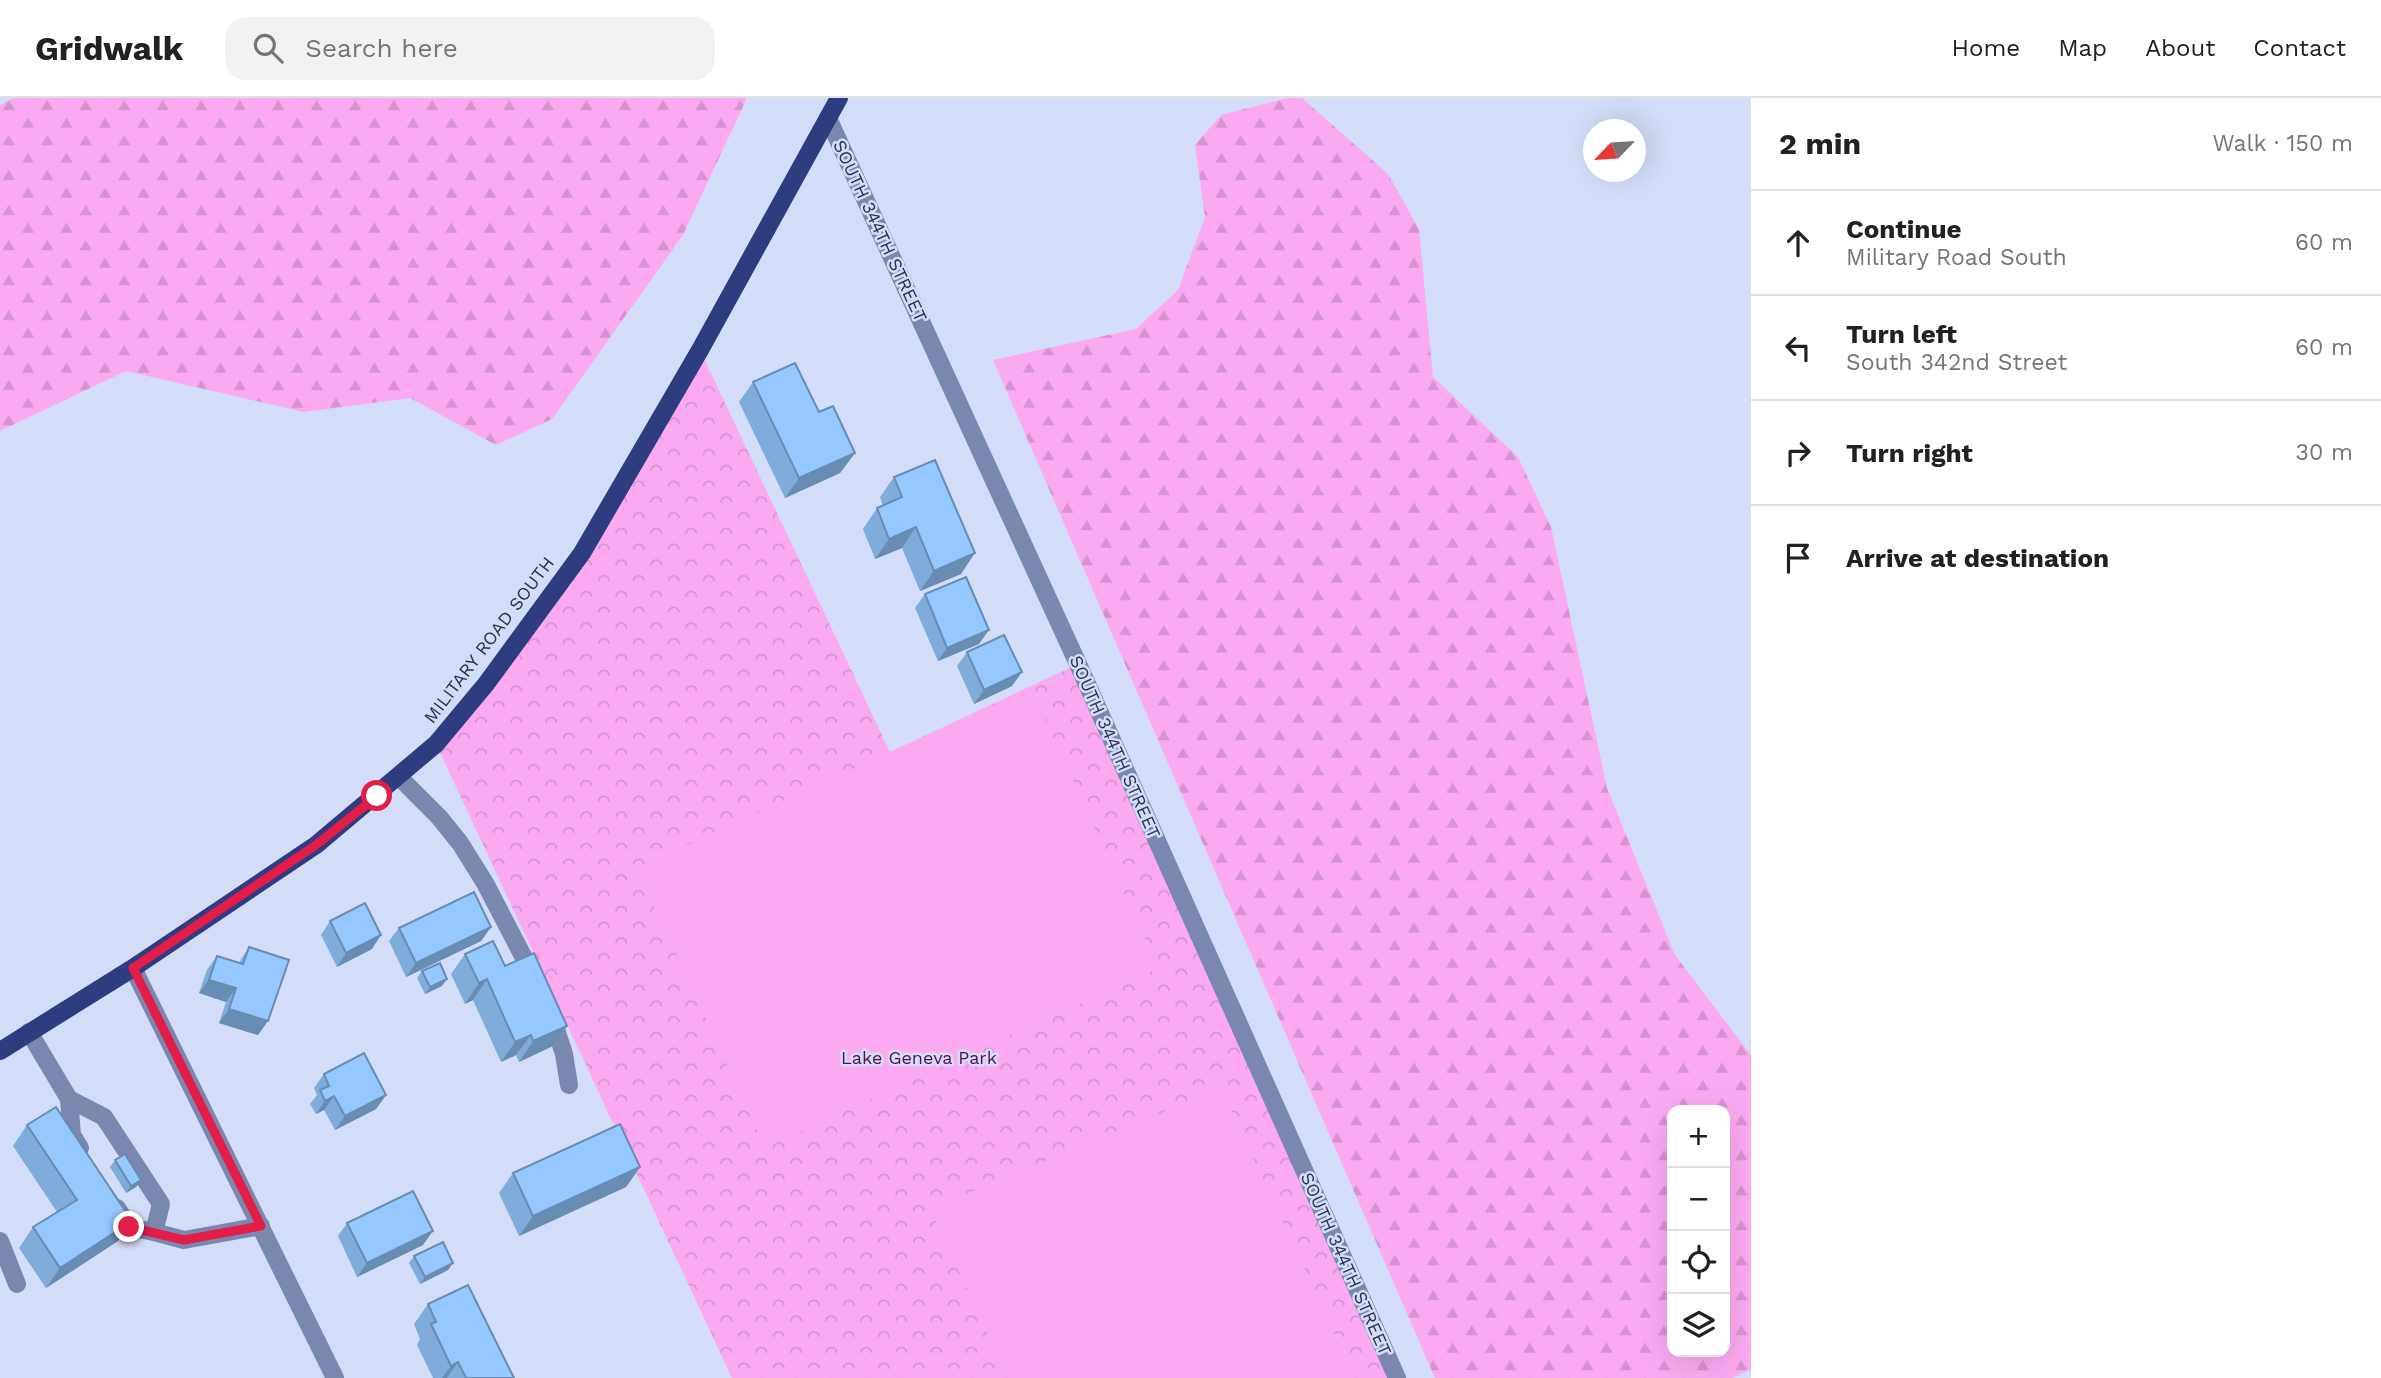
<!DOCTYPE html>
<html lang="en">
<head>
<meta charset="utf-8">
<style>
	body { margin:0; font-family:"Work Sans",sans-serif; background:#f2f2f2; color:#202124 }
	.controls { position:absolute; right:21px; bottom:21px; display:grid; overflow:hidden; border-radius:14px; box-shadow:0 7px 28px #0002 }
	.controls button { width:63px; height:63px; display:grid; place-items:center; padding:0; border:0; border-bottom:2px solid #e0e0e0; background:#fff; color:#202124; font:35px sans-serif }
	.compass { position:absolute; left:1583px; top:21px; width:63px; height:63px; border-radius:50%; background:#fff; box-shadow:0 7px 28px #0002; rotate:245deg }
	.stop { position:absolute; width:21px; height:21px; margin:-16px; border:5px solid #e11d48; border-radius:50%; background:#fff }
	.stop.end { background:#e11d48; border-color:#fff; box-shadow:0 2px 7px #0008 }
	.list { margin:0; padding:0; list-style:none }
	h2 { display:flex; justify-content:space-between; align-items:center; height:91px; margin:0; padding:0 28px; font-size:30px }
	h2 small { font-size:23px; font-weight:400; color:#757577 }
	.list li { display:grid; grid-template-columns:46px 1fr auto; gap:21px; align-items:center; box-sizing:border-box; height:105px; padding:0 28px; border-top:2px solid #e0e0e0 }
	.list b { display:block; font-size:26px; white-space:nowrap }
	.list p { margin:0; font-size:23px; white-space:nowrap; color:#757577 }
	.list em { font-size:23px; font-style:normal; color:#757577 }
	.icon { flex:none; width:38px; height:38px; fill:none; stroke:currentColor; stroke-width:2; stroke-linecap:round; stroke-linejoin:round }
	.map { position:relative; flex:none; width:1751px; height:1280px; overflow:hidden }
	header { display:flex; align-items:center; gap:42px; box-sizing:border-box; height:98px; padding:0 35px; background:#fff; border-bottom:2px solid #e0e0e0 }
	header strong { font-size:33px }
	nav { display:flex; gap:38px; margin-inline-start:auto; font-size:24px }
	.search { width:490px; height:63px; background:#f2f2f2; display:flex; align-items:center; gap:18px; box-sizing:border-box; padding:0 24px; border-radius:21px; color:#757577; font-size:26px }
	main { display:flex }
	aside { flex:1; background:#fff }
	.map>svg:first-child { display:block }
</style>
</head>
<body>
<header>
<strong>Gridwalk</strong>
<div class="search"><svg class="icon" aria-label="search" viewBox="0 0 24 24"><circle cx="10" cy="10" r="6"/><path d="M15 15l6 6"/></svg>Search here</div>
<nav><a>Home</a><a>Map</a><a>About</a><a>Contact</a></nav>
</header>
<main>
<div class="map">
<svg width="1751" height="1280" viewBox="0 0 1751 1280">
	<defs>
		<pattern id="forest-firs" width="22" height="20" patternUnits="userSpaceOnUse" patternTransform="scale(1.75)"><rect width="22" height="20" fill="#fbaaf2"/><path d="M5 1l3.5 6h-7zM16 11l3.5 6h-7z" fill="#d793d1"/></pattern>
		<pattern id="park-crowns" width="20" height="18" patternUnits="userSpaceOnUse" patternTransform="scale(1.75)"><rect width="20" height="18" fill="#fbaaf2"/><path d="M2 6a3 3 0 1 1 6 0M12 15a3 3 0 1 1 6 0" fill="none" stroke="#d793d1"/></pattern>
	</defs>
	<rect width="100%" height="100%" fill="#d3ddf7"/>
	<!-- forest -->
	<g fill="url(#forest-firs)" fill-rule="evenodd">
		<polygon points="14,0 747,0 683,137 552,321 496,347 410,300 304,314 126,273 0,333 0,7"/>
		<path d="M1288,0H1302L1388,76L1419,131L1433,279L1518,359L1551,429L1607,690L1675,857L1751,957V1271L1732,1280H1435L993,262L1136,231L1178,192L1205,119L1195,47L1221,17ZM1725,1012V1254H1672V1012Z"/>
	</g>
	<!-- park -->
	<polygon fill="url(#park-crowns)" points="700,252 890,654 1078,566 1397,1280 732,1280 436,646 582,455"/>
	<!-- pitch -->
	<g fill="#fbaaf2">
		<polygon points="1031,590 1158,870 765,1050 637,770"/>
		<polygon points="1221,990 1355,1280 1008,1280 930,1111"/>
	</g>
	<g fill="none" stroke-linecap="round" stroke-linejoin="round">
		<!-- minor -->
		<g stroke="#7a87ae" stroke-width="18">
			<polyline points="828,20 1078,566 1397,1280"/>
			<polyline points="399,679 439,719 460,745 485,785 535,881"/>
			<polyline points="133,870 335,1280"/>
			<polyline points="552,919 564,956 569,987"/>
			<polyline points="29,934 69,1001 72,1037 80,1050"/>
			<polyline points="69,1001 104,1019 161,1106 154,1134 129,1129 117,1110"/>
			<polyline points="154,1134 184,1142 261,1128"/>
			<polyline points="0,1143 17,1186"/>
		</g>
		<!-- major -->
		<polyline stroke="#2e3d80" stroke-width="18" points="0,953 133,870 316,747 436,646 486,586 582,455 700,252 839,0"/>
	</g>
	<!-- wall -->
	<g fill="#7facdb">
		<polygon points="753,284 819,314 855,355 840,375 785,400 739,304"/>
		<polygon points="894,379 961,476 920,493 902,450 875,461 863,431 877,410 883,408 880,399"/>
		<polygon points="925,496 979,546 938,563 915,510"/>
		<polygon points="967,554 1012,588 974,606 957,568"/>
		<polygon points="330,823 372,851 337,869 321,837"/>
		<polygon points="491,829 481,843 406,879 389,843 399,830"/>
		<polygon points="249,849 258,937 219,925 226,904 199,895 207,872 217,858 239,865"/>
		<polygon points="465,856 505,868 567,928 553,948 519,964 516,957 501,964 473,902 465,906 451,876"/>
		<polygon points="422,873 442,888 425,896 417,880"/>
		<polygon points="324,976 386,997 376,1011 335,1032 324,1012 316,1016 310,1006 317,997 314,990"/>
		<polygon points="27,1027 118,1143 46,1190 19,1150 33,1129 57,1114 13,1048"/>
		<polygon points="115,1062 141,1082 136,1089 126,1095 110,1069"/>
		<polygon points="640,1069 626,1089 519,1138 499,1095 513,1075"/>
		<polygon points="347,1125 423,1147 357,1179 338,1138"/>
		<polygon points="414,1158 453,1165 448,1172 420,1186 409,1165"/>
		<polygon points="428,1206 514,1280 433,1280 417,1247 420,1241 414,1226"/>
	</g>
	<!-- shaded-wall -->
	<g fill="#688cb2">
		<polygon points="855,355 840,375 785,400 799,380"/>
		<polygon points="916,429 902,450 875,461 889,441"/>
		<polygon points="975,455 961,476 920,493 934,473"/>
		<polygon points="989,532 979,546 938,563 947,550"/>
		<polygon points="1022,574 1012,588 974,606 984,592"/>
		<polygon points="491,829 481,843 406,879 416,865"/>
		<polygon points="381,837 372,851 337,869 346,855"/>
		<polygon points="447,881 442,888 425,896 430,889"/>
		<polygon points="487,881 473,902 465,906 479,885"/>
		<polygon points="209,882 236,890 226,904 199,895"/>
		<polygon points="229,911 268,923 258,937 219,925"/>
		<polygon points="567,928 553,948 519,964 533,943"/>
		<polygon points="531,937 516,957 501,964 515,944"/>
		<polygon points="386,997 376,1011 335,1032 345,1018"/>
		<polygon points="334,998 324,1012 316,1016 325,1003"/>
		<polygon points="640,1069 626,1089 519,1138 533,1118"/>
		<polygon points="141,1082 136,1089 126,1095 131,1088"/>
		<polygon points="132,1123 118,1143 46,1190 60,1170"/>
		<polygon points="433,1133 423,1147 357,1179 367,1165"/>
		<polygon points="453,1165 448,1172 420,1186 425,1179"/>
		<polygon points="458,1264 447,1280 442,1280 451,1268"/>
	</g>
	<!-- building -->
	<g fill="#94c8ff" stroke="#688cb2" stroke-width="2">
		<polygon points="795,265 819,314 833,308 855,355 799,380 753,284"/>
		<polygon points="935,362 975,455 934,473 916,429 889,441 877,410 902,399 894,379"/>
		<polygon points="966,479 989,532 947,550 925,496"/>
		<polygon points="1004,537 1022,574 984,592 967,554"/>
		<polygon points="474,794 491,829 416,865 399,830"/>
		<polygon points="365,805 381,837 346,855 330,823"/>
		<polygon points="493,843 505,868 534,855 567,928 533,943 531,937 515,944 487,881 479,885 465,856"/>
		<polygon points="249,849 289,862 268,923 229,911 236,890 209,882 217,858 243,866"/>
		<polygon points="440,865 447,881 430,889 422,873"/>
		<polygon points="364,955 386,997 345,1018 334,998 325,1003 320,992 329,988 324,976"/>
		<polygon points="56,1009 132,1123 60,1170 33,1129 77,1102 27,1027"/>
		<polygon points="620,1026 640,1069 533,1118 513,1075"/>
		<polygon points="125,1056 141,1082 131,1088 115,1062"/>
		<polygon points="413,1093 433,1133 367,1165 347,1125"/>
		<polygon points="443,1144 453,1165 425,1179 414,1158"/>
		<polygon points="468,1187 514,1280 466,1280 458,1264 451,1268 431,1226 436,1224 428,1206"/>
	</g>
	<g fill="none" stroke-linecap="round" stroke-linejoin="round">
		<!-- route -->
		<polyline stroke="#e11d48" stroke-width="9" points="129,1129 184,1142 261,1128 133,870 316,747 377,698"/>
	</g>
	<g text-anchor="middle" stroke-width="5" stroke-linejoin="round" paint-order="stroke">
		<!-- street labels -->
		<g font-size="18" fill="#2a324c" stroke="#d3ddf7">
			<text transform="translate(880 133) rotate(65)" y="6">SOUTH 344TH STREET</text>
			<text transform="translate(489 542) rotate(-53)" y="6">MILITARY ROAD SOUTH</text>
			<text transform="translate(1115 649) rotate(66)" y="6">SOUTH 344TH STREET</text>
			<text transform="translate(1346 1166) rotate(66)" y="6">SOUTH 344TH STREET</text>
		</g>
		<!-- park labels -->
		<g font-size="18" fill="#570d53" stroke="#d3ddf7">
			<text x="919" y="966">Lake Geneva Park</text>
		</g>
	</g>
</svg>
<div class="controls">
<button>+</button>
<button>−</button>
<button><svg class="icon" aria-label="locate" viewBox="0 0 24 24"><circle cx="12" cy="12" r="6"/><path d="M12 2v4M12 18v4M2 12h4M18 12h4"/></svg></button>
<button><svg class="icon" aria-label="layers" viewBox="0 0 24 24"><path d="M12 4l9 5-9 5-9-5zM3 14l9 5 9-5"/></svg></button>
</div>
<svg class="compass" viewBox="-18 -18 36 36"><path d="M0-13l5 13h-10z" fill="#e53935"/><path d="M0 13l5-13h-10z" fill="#757577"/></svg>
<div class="stop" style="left:377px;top:698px"></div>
<div class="stop end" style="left:129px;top:1129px"></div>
</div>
<aside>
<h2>2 min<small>Walk · 150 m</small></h2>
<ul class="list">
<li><svg class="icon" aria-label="ahead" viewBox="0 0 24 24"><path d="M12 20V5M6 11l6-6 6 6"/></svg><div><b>Continue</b><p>Military Road South</p></div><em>60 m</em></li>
<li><svg class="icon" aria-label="left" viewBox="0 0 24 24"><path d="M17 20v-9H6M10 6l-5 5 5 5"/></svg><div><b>Turn left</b><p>South 342nd Street</p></div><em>60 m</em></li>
<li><svg class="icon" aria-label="right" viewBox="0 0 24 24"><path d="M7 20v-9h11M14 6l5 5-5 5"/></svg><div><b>Turn right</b></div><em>30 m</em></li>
<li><svg class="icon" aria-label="arrive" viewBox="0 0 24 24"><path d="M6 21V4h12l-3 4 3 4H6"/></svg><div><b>Arrive at destination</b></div></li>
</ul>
</aside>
</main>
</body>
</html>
